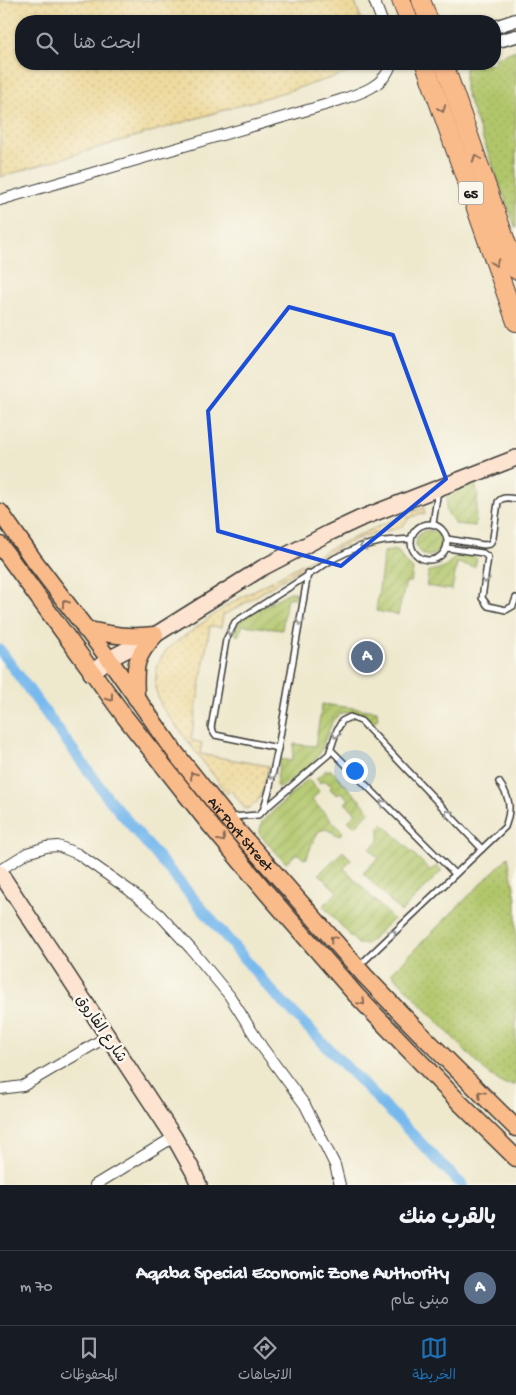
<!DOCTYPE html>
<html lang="ar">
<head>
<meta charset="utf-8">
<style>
	body { margin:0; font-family:"Gochi Hand","Playpen Sans Arabic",sans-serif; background:#20242c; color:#f1f3f6; direction:rtl }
	.you { position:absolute; left:354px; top:770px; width:18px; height:18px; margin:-12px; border:4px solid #fff; border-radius:50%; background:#1a73e8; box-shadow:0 0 0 8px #1a73e833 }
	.badge { display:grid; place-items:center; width:32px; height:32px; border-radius:50%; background:#1f6fb2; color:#fff; font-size:16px; font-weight:700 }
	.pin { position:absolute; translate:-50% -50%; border:2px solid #fff; box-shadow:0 1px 5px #0006 }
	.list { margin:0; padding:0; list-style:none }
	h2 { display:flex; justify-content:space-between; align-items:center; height:65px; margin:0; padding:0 20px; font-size:21px }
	h2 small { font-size:16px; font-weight:400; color:#9ea1a6 }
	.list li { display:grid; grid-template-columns:32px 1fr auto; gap:15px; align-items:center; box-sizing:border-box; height:75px; padding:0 20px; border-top:1px solid #363941 }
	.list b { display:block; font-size:19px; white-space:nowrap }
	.list p { margin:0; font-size:16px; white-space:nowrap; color:#9ea1a6 }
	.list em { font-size:16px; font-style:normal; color:#9ea1a6 }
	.icon { flex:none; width:28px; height:28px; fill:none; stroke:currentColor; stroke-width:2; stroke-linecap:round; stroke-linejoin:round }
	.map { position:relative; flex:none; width:516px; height:1185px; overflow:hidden; direction:ltr }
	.search { position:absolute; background:#171b24; box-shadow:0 1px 4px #0004; left:15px; right:15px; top:15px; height:55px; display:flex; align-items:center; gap:12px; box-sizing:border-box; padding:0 18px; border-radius:20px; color:#9ea1a6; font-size:19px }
	.sheet { height:140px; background:#171b24 }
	nav { display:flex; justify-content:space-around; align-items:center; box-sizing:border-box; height:70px; border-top:1px solid #363941; background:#171b24; font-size:14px; color:#9ea1a6 }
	nav a { display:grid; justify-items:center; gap:2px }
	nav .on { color:#1f6fb2 }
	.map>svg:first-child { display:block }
</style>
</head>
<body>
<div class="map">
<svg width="516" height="1185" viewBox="0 0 516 1185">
	<defs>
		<pattern id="sand-dots" width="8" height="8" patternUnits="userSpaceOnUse" patternTransform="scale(1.25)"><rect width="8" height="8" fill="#eeda9e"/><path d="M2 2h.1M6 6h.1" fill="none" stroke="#ccba88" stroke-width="1.8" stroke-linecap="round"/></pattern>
		<pattern id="park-dots" width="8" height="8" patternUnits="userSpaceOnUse" patternTransform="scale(1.25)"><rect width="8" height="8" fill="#b1c66b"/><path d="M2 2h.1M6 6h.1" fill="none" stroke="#98aa5c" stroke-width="1.8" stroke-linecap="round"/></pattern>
		<pattern id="garden-furrows" width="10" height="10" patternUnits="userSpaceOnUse" patternTransform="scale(1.25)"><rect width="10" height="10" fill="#b1c66b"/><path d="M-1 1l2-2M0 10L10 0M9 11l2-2" fill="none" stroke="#98aa5c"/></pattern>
	</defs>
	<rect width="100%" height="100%" fill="#fbf7ec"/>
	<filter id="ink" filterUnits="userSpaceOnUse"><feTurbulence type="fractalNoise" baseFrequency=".02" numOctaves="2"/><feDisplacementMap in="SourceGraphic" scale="10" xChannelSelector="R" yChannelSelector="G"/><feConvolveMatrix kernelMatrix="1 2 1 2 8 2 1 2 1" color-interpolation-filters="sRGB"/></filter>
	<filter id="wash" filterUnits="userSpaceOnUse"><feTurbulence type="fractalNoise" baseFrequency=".0096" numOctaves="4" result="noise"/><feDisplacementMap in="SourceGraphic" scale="20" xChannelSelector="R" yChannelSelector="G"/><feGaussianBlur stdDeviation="1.12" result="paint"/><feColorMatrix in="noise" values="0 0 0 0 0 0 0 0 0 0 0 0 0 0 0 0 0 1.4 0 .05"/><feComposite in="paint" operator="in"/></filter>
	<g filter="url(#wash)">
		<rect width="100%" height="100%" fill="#eee8cd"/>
		<!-- sand -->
		<g fill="url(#sand-dots)" stroke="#857b5d">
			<polygon points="0,0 354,0 362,21 21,21 21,64 378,64 0,177"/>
			<path d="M424,508L425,515L421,513L409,518L402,527L361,537L315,559L237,608L223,615L221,627L210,626L191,740L202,743L200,754L269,766C265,781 263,806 245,809L232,791L227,793L161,706L155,688L157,664L168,648L226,606L331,548L408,513Z"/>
		</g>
		<!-- park -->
		<g fill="url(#park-dots)" stroke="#667144">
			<polygon points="516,50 516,229 465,90 465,68 478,64 495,64 495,58"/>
			<polygon points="508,857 516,899 516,1085 503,1084 484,1070 391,973"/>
		</g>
		<!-- garden -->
		<g fill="url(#garden-furrows)" stroke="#667144">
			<polygon points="475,483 478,494 475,526 455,524 446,511 447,492 457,486"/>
			<circle cx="429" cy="543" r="13"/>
			<polygon points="398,550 404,561 413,569 411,582 406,582 398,615 376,611 384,552"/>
			<path d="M457,554L474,556L477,559L475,567L457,563L452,590L426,586L429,571C442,569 449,565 457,554Z"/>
			<polygon points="290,592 296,592 296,598 287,598 282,630 243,625 238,636 233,632 243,617"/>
			<polygon points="322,704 377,711 378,718 375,722 371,722 357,712 341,713 333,720 320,753 313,763 279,789 276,785 280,759 292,761 294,744 315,746"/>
			<polygon points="326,770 331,770 370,811 355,827 348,821 356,813 345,803 349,800 341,792 337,795 330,789 332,786 324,780 320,783 316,779"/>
			<polygon points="308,779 319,791 312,800 343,832 339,836 326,829 319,831 312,843 307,858 304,859 297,853 286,863 259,834 262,821"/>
			<polygon points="383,823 430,870 437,866 441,869 441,872 401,912 363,873 378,858 370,849 379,840 379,827"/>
			<polygon points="343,851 351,859 344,868 393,919 367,944 358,944 323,906 337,892 319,874"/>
		</g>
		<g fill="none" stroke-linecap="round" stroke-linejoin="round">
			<!-- canal -->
			<polyline stroke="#78b9ed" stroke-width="11" points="0,650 108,798 271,990 462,1185"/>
		</g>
	</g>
	<g filter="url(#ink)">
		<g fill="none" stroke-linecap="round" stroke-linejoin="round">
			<!-- service casing -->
			<g stroke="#3c3b37" stroke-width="8">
				<g id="service">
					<circle cx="429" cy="542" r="18"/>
					<polyline points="433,524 438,490"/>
					<path d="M447,539L484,545L490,544L493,538L498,502C502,496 510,498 516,499"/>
					<polyline points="447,548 483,553 488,557 482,598 488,606 506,610 513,606 516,598"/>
					<polyline points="278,748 308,573"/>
					<polyline points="331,750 455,874"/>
					<polyline points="263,811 269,791 278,748 215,735 211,728 226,640 235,622 335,558 358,547 384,541 411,539"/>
					<polyline points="232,817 258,815 329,754 337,730 342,721 350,717 361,721 482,849"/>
					<path d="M360,965L505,827C512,808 510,798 499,782"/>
				</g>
			</g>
			<!-- minor casing -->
			<g stroke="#3c3b37" stroke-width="12">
				<g id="minor">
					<polyline points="374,0 382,21"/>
					<path d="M0,200L328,104C350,96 384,90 391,64"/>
					<polyline points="0,870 27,853 46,847 58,846 78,854 129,890 160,915 191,949 229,995 262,1047 305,1105 335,1165 340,1185"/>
					<polyline points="0,1089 23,1086 108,1036"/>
					<polyline points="95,1185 174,1137"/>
				</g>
			</g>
			<!-- tertiary casing -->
			<g stroke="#3c3b37" stroke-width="15">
				<g id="tertiary">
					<polyline points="495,27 516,20"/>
					<polyline points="495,42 516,36"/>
				</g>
			</g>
			<!-- secondary casing -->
			<g stroke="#3c3b37" stroke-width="18">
				<g id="secondary">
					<polyline points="91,673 109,659 155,635 262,568 329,533 359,519 516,458"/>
					<polyline points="0,873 174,1137 193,1171 199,1185"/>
				</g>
			</g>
			<!-- primary casing -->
			<g stroke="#3c3b37" stroke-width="19">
				<g id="primary">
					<path id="s1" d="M0,512L33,559L109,659L177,755L236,829L365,976L415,1028L516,1128"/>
					<polyline points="0,545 125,717 211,826 266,892 356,995 461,1104 516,1158"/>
					<path d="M85,629C110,635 129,638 155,635"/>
					<path d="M136,698C135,667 133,659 155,635"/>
				</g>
			</g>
			<!-- trunk casing -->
			<g stroke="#3c3b37" stroke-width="20">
				<g id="trunk">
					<polyline points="401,0 409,21"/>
					<polyline points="421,0 429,21"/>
					<polyline points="425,64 516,322"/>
					<polyline points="444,64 516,270"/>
				</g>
			</g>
			<!-- service -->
			<use href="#service" stroke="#fff" stroke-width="5"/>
			<!-- minor -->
			<use href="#minor" stroke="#fff" stroke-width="10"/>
			<!-- tertiary -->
			<use href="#tertiary" stroke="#fff" stroke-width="12"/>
			<!-- secondary -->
			<use href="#secondary" stroke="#fde4d1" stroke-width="15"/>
			<!-- primary -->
			<use href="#primary" stroke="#fabb8b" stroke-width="16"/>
			<!-- trunk -->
			<use href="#trunk" stroke="#fabb8b" stroke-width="18"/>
		</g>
		<!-- one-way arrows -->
		<defs><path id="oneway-chevron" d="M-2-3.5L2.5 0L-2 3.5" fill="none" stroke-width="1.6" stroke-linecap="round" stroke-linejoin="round" transform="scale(1.25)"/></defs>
		<g stroke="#8b6c54">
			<use href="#oneway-chevron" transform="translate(442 109) rotate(70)"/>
			<use href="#oneway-chevron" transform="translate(476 158) rotate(-110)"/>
			<use href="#oneway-chevron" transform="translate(495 263) rotate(71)"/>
			<use href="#oneway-chevron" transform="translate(65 603) rotate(-126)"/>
			<use href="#oneway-chevron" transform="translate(110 698) rotate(53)"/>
			<use href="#oneway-chevron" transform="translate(193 775) rotate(-129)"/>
			<use href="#oneway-chevron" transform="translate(222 839) rotate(50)"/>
			<use href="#oneway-chevron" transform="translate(333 939) rotate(-131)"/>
			<use href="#oneway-chevron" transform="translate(362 1002) rotate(47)"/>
			<use href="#oneway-chevron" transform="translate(481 1094) rotate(-135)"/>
		</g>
		<g stroke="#999">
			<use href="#oneway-chevron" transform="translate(363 546) rotate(164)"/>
			<use href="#oneway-chevron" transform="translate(485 580) rotate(99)"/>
			<use href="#oneway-chevron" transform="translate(300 622) rotate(100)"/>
			<use href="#oneway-chevron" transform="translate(230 633) rotate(113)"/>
			<use href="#oneway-chevron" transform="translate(336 735) rotate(109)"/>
			<use href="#oneway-chevron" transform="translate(272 776) rotate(102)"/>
			<use href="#oneway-chevron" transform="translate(383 803) rotate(-135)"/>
			<use href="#oneway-chevron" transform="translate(448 813) rotate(-133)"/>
			<use href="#oneway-chevron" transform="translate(393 933) rotate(-44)"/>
		</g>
	</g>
	<!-- marked area -->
	<path fill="none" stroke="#1d4ed8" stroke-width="4" stroke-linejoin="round" d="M289,307L393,335L446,479L341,566L218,531L208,411Z"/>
	<g text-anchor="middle" stroke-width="5" stroke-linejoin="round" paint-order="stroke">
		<!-- shield labels -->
		<rect fill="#fbf7ec" stroke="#5f5e5a" stroke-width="1" x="458.5" y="181.5" width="25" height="23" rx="4"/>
		<g font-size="14" font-weight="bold" fill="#1c1c1c">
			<text x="471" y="198">65</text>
		</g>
		<!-- street labels -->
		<g font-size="15" fill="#1c1c1c" stroke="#fbf7ec">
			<text dy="5" stroke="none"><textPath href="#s1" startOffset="402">Air Port Street</textPath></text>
			<text transform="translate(102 1028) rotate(56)" y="5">شارع الفاروق</text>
		</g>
	</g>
</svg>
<div class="you"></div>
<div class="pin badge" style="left:367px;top:657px;background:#5c6f8a">A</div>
<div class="search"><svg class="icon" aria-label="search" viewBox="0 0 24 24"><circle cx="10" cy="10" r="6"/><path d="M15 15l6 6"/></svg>ابحث هنا</div>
</div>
<section class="sheet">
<h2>بالقرب منك<small></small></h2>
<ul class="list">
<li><span class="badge" style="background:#5c6f8a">A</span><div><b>Aqaba Special Economic Zone Authority</b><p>مبنى عام</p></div><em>70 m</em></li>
</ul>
</section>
<nav>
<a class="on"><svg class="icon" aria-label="map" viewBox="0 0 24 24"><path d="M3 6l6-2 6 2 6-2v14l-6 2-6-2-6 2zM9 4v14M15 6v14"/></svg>الخريطة</a>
<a><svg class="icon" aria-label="directions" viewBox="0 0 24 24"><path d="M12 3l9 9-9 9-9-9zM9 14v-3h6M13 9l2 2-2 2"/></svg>الاتجاهات</a>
<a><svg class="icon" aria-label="saved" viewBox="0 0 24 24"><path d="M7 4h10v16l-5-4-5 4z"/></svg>المحفوظات</a>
</nav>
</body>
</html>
